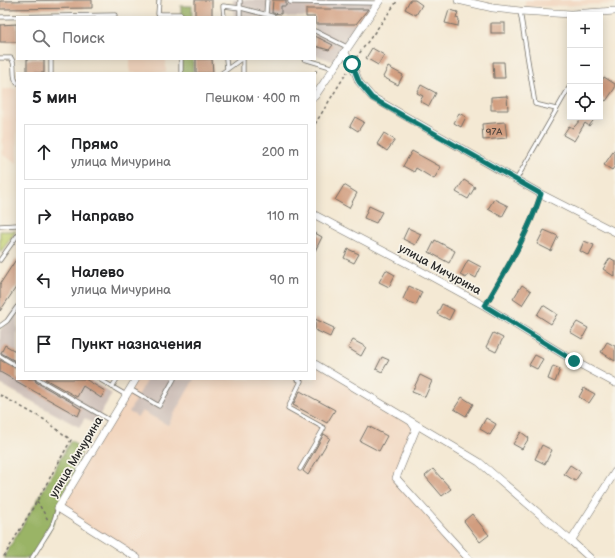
<!DOCTYPE html>
<html lang="ru">
<head>
<meta charset="utf-8">
<style>
	body { margin:0; font-family:"Balsamiq Sans",sans-serif; background:#f6f6f6; color:#202124 }
	.controls { position:absolute; right:12px; top:12px; display:grid; overflow:hidden; border-radius:0px; box-shadow:0 2px 10px #0003 }
	.controls button { width:36px; height:36px; display:grid; place-items:center; padding:0; border:0; border-bottom:1px solid #e0e0e0; background:#fff; color:#202124; font:20px sans-serif }
	.stop { position:absolute; width:12px; height:12px; margin:-9px; border:3px solid #0f766e; border-radius:50%; background:#fff }
	.stop.end { background:#0f766e; border-color:#fff; box-shadow:0 1px 4px #0008 }
	.list { margin:0; padding:0; list-style:none }
	h2 { display:flex; justify-content:space-between; align-items:center; height:52px; margin:0; padding:0 16px; font-size:17px }
	h2 small { font-size:13px; font-weight:400; color:#757577 }
	.list li { display:grid; grid-template-columns:26px 1fr auto; gap:12px; align-items:center; box-sizing:border-box; height:56px; margin:0 8px 8px; padding:0 8px; border:1px solid #e0e0e0; border-radius:0px }
	.list b { display:block; font-size:15px; white-space:nowrap }
	.list p { margin:0; font-size:13px; white-space:nowrap; color:#757577 }
	.list em { font-size:13px; font-style:normal; color:#757577 }
	.icon { flex:none; width:22px; height:22px; fill:none; stroke:currentColor; stroke-width:2; stroke-linecap:round; stroke-linejoin:round }
	.map { position:relative; flex:none; width:615px; height:558px; overflow:hidden }
	.search { position:absolute; background:#fff; box-shadow:0 2px 10px #0003; left:16px; top:16px; width:300px; height:44px; display:flex; align-items:center; gap:10px; box-sizing:border-box; padding:0 14px; border-radius:0px; color:#757577; font-size:15px }
	.panel { position:absolute; background:#fff; box-shadow:0 2px 10px #0003; left:16px; top:72px; width:300px; height:308px; border-radius:0px }
	.map>svg:first-child { display:block }
</style>
</head>
<body>
<div class="map">
<svg width="615" height="558" viewBox="0 0 615 558">
	<rect width="100%" height="100%" fill="#f7f3e8"/>
	<filter id="ink" filterUnits="userSpaceOnUse"><feTurbulence type="fractalNoise" baseFrequency=".025" numOctaves="2"/><feDisplacementMap in="SourceGraphic" scale="8" xChannelSelector="R" yChannelSelector="G"/><feConvolveMatrix kernelMatrix="1 2 1 2 8 2 1 2 1" color-interpolation-filters="sRGB"/></filter>
	<filter id="wash" filterUnits="userSpaceOnUse"><feTurbulence type="fractalNoise" baseFrequency=".012" numOctaves="4" result="noise"/><feDisplacementMap in="SourceGraphic" scale="16" xChannelSelector="R" yChannelSelector="G"/><feGaussianBlur stdDeviation="0.9" result="paint"/><feColorMatrix in="noise" values="0 0 0 0 0 0 0 0 0 0 0 0 0 0 0 0 0 1.4 0 .05"/><feComposite in="paint" operator="in"/></filter>
	<g filter="url(#wash)">
		<rect width="100%" height="100%" fill="#f4e9d4"/>
		<!-- built -->
		<g fill="#f2d5be">
			<polygon points="525,0 615,0 615,4 525,7"/>
			<rect x="130" y="59" width="36" height="14"/>
			<polygon points="2,89 17,89 17,163 3,155"/>
			<polygon points="315,364 401,415 416,429 396,478 468,558 137,558 58,508 136,379 315,379"/>
		</g>
		<!-- industrial -->
		<g fill="#cfc1ba">
			<polygon points="233,0 378,0 335,62 315,55 315,17 234,17"/>
			<polygon points="17,306 17,379 90,379 112,394 94,424 85,418 79,427 0,384 0,331"/>
			<polygon points="147,379 194,379 168,425 142,411 138,417 129,412"/>
		</g>
		<!-- green -->
		<polygon fill="#c3d274" stroke="#777e50" points="0,231 16,231 0,253"/>
		<!-- forest -->
		<g fill="#9ab466" stroke="#627048">
			<rect x="181" y="6" width="11" height="11"/>
			<rect x="181" y="59" width="12" height="14"/>
			<polygon points="71,440 82,450 77,469 62,497 52,526 32,558 3,558 37,501"/>
		</g>
		<g id="blocks">
			<!-- building -->
			<g fill="#d19d7f">
				<polygon points="92,0 92,8 0,9 0,1"/>
				<rect x="195" y="0" width="17" height="17"/>
				<polygon points="273,0 286,0 286,6 281,6 281,14 272,13"/>
				<polygon points="410,0 415,0 422,5 416,15 405,9"/>
				<polygon points="306,9 368,9 356,24 315,24 315,17 306,17"/>
				<polygon points="449,10 458,12 456,18 459,19 458,26 445,23"/>
				<rect x="491" y="23" width="14" height="10"/>
				<polygon points="17,24 17,42 0,42 0,25"/>
				<polygon points="315,36 333,45 329,50 315,46"/>
				<polygon points="372,48 384,55 378,65 366,58"/>
				<rect x="27" y="59" width="17" height="14"/>
				<polygon points="196,59 212,59 213,73 196,73"/>
				<polygon points="493,62 504,62 505,78 494,78"/>
				<polygon points="388,67 403,75 398,85 383,77"/>
				<polygon points="604,77 615,84 615,88 606,101 600,97 600,84"/>
				<polygon points="421,85 436,93 429,106 420,101 423,96 417,93"/>
				<polygon points="507,96 508,110 491,110 491,97"/>
				<polygon points="459,113 466,117 461,127 454,123"/>
				<polygon points="355,117 364,122 358,131 350,126"/>
				<polygon points="576,117 596,117 589,126 585,123 574,141 563,135 569,126 573,128 575,126 580,120"/>
				<polygon points="505,122 507,138 483,140 482,124"/>
				<polygon points="384,133 395,140 387,151 377,144"/>
				<polygon points="615,149 615,166 612,170 604,165"/>
				<polygon points="412,151 441,167 434,179 416,168 414,172 403,166"/>
				<polygon points="464,180 475,187 468,199 456,192"/>
				<polygon points="344,185 357,193 349,208 335,200"/>
				<polygon points="494,199 508,206 502,217 488,209"/>
				<polygon points="369,206 382,212 376,223 364,218"/>
				<polygon points="408,228 421,234 415,245 403,239"/>
				<polygon points="544,230 558,236 551,251 537,244"/>
				<polygon points="315,233 322,237 315,251"/>
				<polygon points="435,240 455,251 449,263 429,252"/>
				<polygon points="584,241 594,245 589,256 580,251"/>
				<polygon points="348,249 359,254 354,263 344,258"/>
				<polygon points="17,258 17,286 0,311 0,284"/>
				<polygon points="610,258 615,261 615,277 603,269"/>
				<polygon points="468,260 481,267 476,278 469,274 466,278 460,275"/>
				<polygon points="386,270 395,275 389,287 379,282"/>
				<polygon points="522,285 531,291 522,305 513,299"/>
				<polygon points="409,286 422,292 416,305 403,299"/>
				<polygon points="442,304 454,310 449,320 437,314"/>
				<polygon points="543,305 557,314 551,324 537,315"/>
				<polygon points="315,319 334,328 330,337 315,330"/>
				<polygon points="577,322 588,328 582,339 570,332"/>
				<polygon points="493,333 503,338 496,352 486,347"/>
				<polygon points="353,340 366,347 361,356 348,348"/>
				<polygon points="607,342 615,346 615,361 601,352"/>
				<polygon points="5,345 17,352 17,362 1,353"/>
				<polygon points="535,355 543,359 537,369 529,365"/>
				<polygon points="382,357 389,360 382,372 376,369"/>
				<polygon points="0,360 17,369 17,379 35,379 36,382 73,403 73,404 81,409 78,416 0,372"/>
				<polygon points="553,366 560,369 555,382 548,379"/>
				<polygon points="420,375 432,381 425,397 412,392"/>
				<polygon points="45,379 85,379 105,391 101,398 83,386 77,397"/>
				<polygon points="584,388 595,394 589,403 579,397"/>
				<polygon points="300,391 335,410 327,423 293,405"/>
				<polygon points="462,397 473,404 466,416 454,409"/>
				<polygon points="486,418 496,424 490,435 480,429"/>
				<polygon points="368,426 387,436 379,451 360,441"/>
				<polygon points="521,432 529,438 522,449 513,444"/>
				<polygon points="324,434 330,438 308,475 303,471"/>
				<polygon points="542,445 552,450 545,464 535,459"/>
				<polygon points="570,465 581,472 575,481 564,474"/>
				<polygon points="433,469 451,489 442,496 425,476"/>
				<polygon points="472,514 489,535 480,542 464,521"/>
			</g>
		</g>
	</g>
	<g filter="url(#ink)">
		<use href="#blocks" fill-opacity="0" stroke="#716e66" stroke-width="1"/>
		<g fill="none" stroke-linecap="round" stroke-linejoin="round">
			<!-- service casing -->
			<g stroke="#716e66" stroke-width="5">
				<g id="service">
					<polyline points="159,0 158,14 181,14 181,17"/>
					<polyline points="290,0 290,2 378,3"/>
					<polyline points="520,11 535,104 556,109"/>
					<polyline points="266,14 267,0"/>
					<polyline points="0,17 115,15"/>
					<polyline points="224,17 223,6 241,8 275,17"/>
					<polyline points="240,17 240,0"/>
					<polyline points="315,31 347,47"/>
					<path d="M0,58H11C17,65 11,76 17,83"/>
					<polyline points="181,59 181,73"/>
					<polyline points="226,59 227,69"/>
					<polyline points="243,59 243,73"/>
					<polyline points="304,59 334,68"/>
					<polyline points="51,73 51,59"/>
					<polyline points="222,73 241,59"/>
					<polyline points="516,180 570,86"/>
					<polyline points="0,226 17,225"/>
					<polyline points="0,260 17,236"/>
					<path d="M485,306C506,270 528,234 541,194"/>
					<polyline points="0,326 7,321 17,307"/>
					<polyline points="0,356 17,366"/>
					<polyline points="38,379 111,421"/>
					<polyline points="99,379 126,395"/>
					<polyline points="297,379 301,381 288,408 324,428 300,469"/>
					<polyline points="112,387 117,379"/>
					<polyline points="130,389 159,406 174,379"/>
					<polyline points="32,558 52,526 58,508"/>
				</g>
			</g>
			<!-- minor casing -->
			<g stroke="#716e66" stroke-width="8">
				<g id="minor">
					<polyline points="458,0 493,8 520,11 571,14 615,11"/>
					<polyline points="344,52 352,64 359,82 372,97 541,194 615,232"/>
					<polyline points="315,96 380,0"/>
					<polyline points="315,215 410,265 485,306 574,361 615,383"/>
					<polyline points="315,364 479,462 571,541 615,472"/>
					<polyline points="136,379 58,508 137,558"/>
					<polyline points="412,423 416,429 396,478 468,558"/>
					<polyline points="571,541 590,558"/>
				</g>
			</g>
			<!-- path -->
			<g stroke="#716e66" stroke-width="1.5" stroke-dasharray="3 3" stroke-linecap="butt">
				<polyline points="356,58 398,0"/>
				<polyline points="315,73 318,68"/>
				<polyline points="315,124 347,72"/>
				<polyline points="0,395 45,420 71,440 37,501 3,558"/>
				<polyline points="37,501 48,520"/>
			</g>
			<!-- service -->
			<use href="#service" stroke="#fff" stroke-width="3.5"/>
			<!-- minor -->
			<use href="#minor" stroke="#fff" stroke-width="7"/>
		</g>
	</g>
	<g fill="none" stroke-linecap="round" stroke-linejoin="round" filter="url(#ink)">
		<!-- route -->
		<path stroke="#0f766e" stroke-width="5" d="M352,64L359,82L372,98L541,194C528,234 506,270 485,306L574,361"/>
	</g>
	<g text-anchor="middle" stroke-width="3.5" stroke-linejoin="round" paint-order="stroke">
		<!-- number labels -->
		<g font-size="10" fill="#544840">
			<text x="494" y="135">97А</text>
		</g>
		<!-- street labels -->
		<g font-size="12" fill="#2b2b2b" stroke="#f7f3e8">
			<text transform="translate(440 269) rotate(29)" y="4">улица Мичурина</text>
			<text transform="translate(76 457) rotate(-59)" y="4">улица Мичурина</text>
		</g>
	</g>
</svg>
<div class="controls">
<button>+</button>
<button>−</button>
<button><svg class="icon" aria-label="locate" viewBox="0 0 24 24"><circle cx="12" cy="12" r="6"/><path d="M12 2v4M12 18v4M2 12h4M18 12h4"/></svg></button>
</div>
<div class="stop" style="left:352px;top:64px"></div>
<div class="stop end" style="left:574px;top:361px"></div>
<div class="search"><svg class="icon" aria-label="search" viewBox="0 0 24 24"><circle cx="10" cy="10" r="6"/><path d="M15 15l6 6"/></svg>Поиск</div>
<section class="panel">
<h2>5 мин<small>Пешком · 400 m</small></h2>
<ul class="list">
<li><svg class="icon" aria-label="ahead" viewBox="0 0 24 24"><path d="M12 20V5M6 11l6-6 6 6"/></svg><div><b>Прямо</b><p>улица Мичурина</p></div><em>200 m</em></li>
<li><svg class="icon" aria-label="right" viewBox="0 0 24 24"><path d="M7 20v-9h11M14 6l5 5-5 5"/></svg><div><b>Направо</b></div><em>110 m</em></li>
<li><svg class="icon" aria-label="left" viewBox="0 0 24 24"><path d="M17 20v-9H6M10 6l-5 5 5 5"/></svg><div><b>Налево</b><p>улица Мичурина</p></div><em>90 m</em></li>
<li><svg class="icon" aria-label="arrive" viewBox="0 0 24 24"><path d="M6 21V4h12l-3 4 3 4H6"/></svg><div><b>Пункт назначения</b></div></li>
</ul>
</section>
</div>
</body>
</html>
